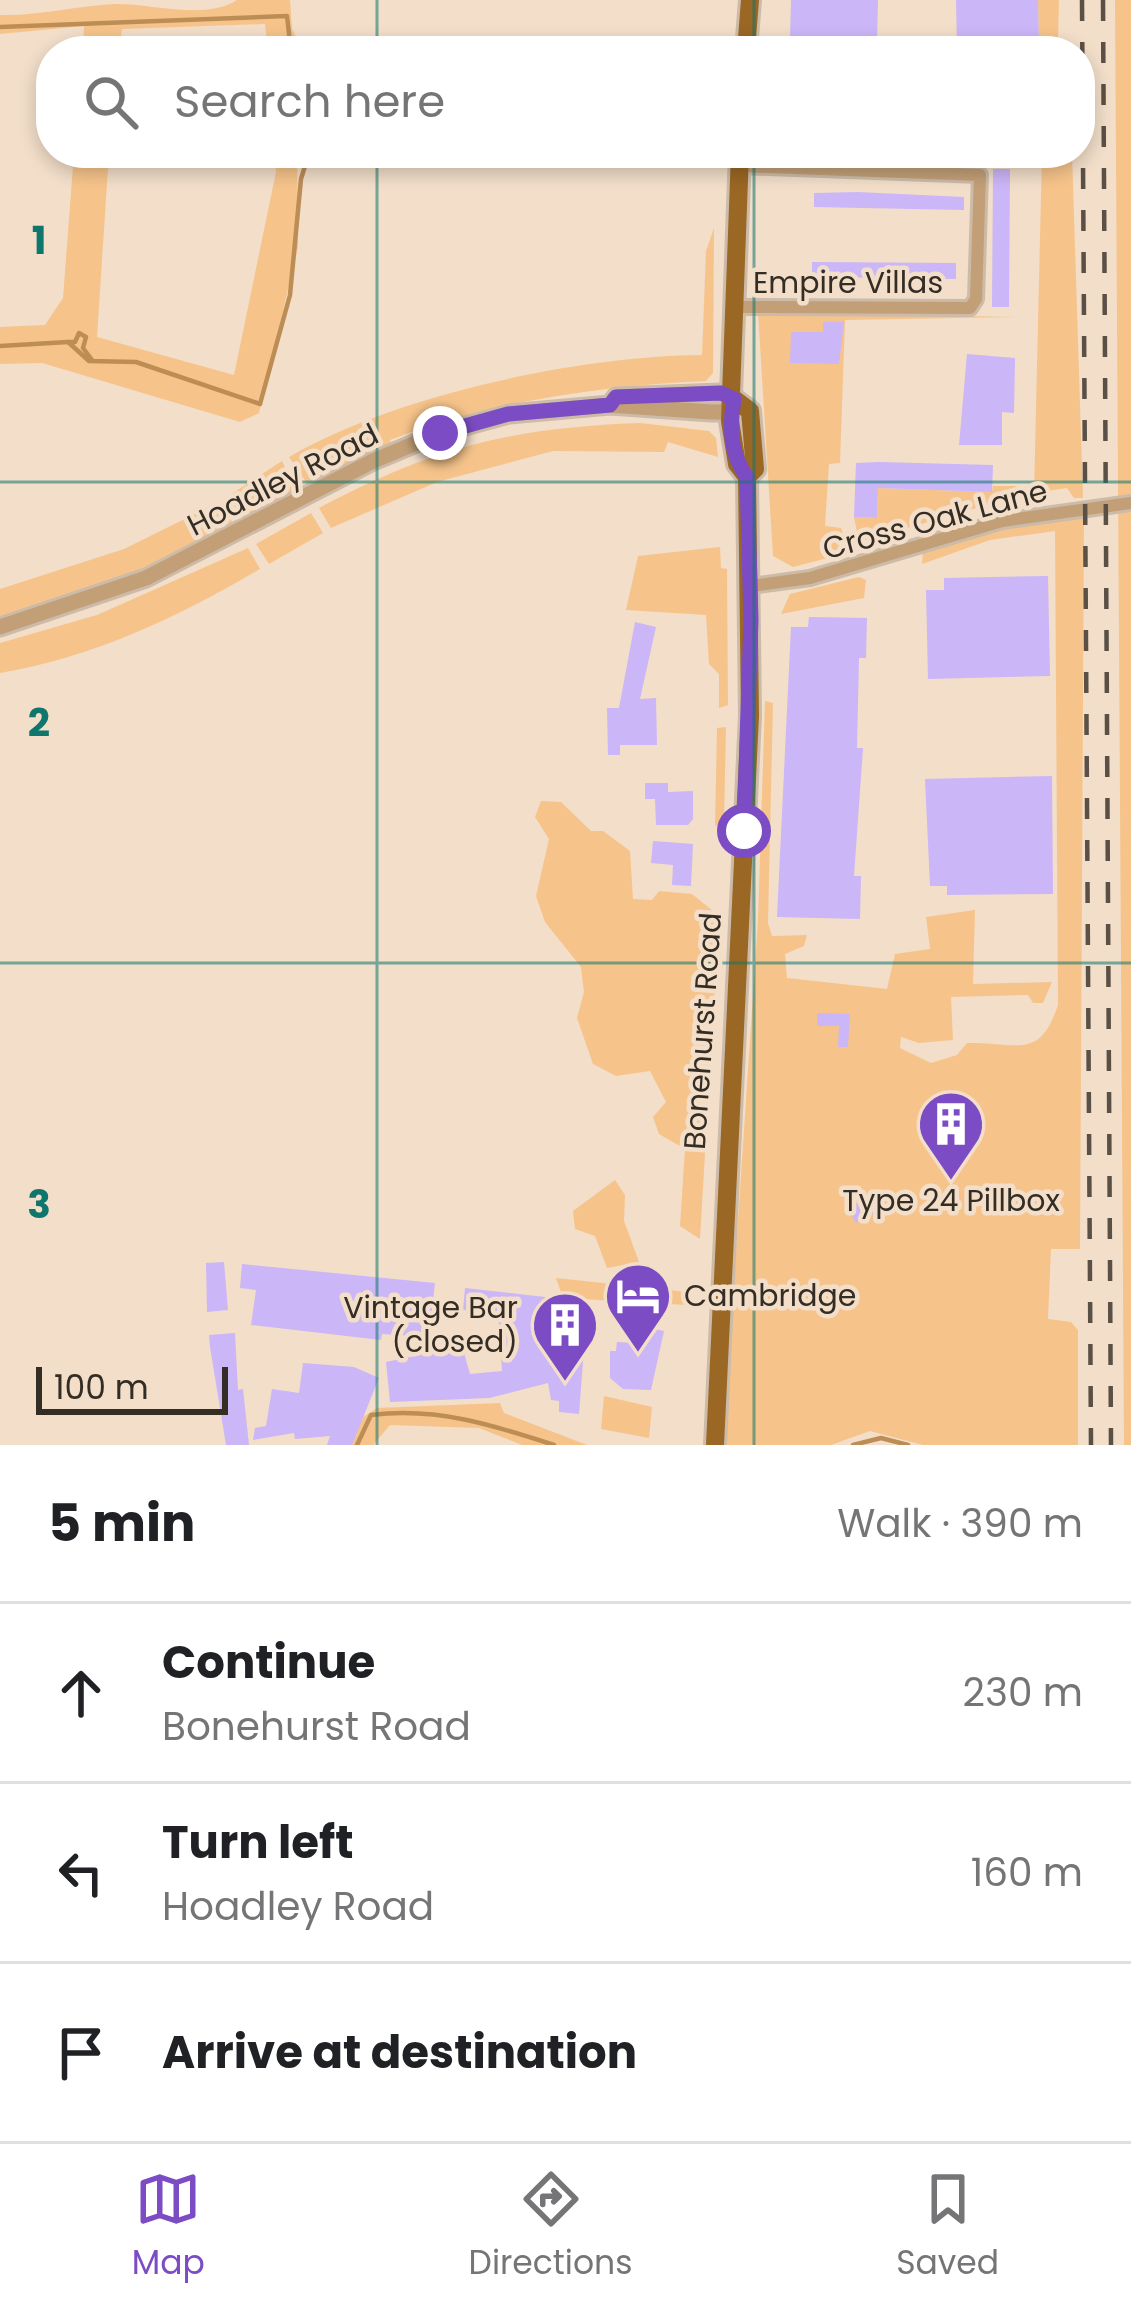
<!DOCTYPE html>
<html lang="en">
<head>
<meta charset="utf-8">
<style>
	body { margin:0; font-family:Poppins,sans-serif; background:#f6f6f6; color:#202124 }
	.scale { position:absolute; left:36px; bottom:30px; width:192px; box-sizing:border-box; padding-left:12px; border:6px solid #342d24; border-top:0; font-size:33px; line-height:42px; white-space:nowrap; color:#342d24; -webkit-text-stroke:9px #f2dec9; paint-order:stroke }
	.stop { position:absolute; width:36px; height:36px; margin:-27px; border:9px solid #7c4cc4; border-radius:50%; background:#fff }
	.stop.end { background:#7c4cc4; border-color:#fff; box-shadow:0 3px 12px #0008 }
	.list { margin:0; padding:0; list-style:none }
	h2 { display:flex; justify-content:space-between; align-items:center; height:156px; margin:0; padding:0 48px; font-size:51px }
	h2 small { font-size:39px; font-weight:400; color:#757577 }
	.list li { display:grid; grid-template-columns:78px 1fr auto; gap:36px; align-items:center; box-sizing:border-box; height:180px; padding:0 48px; border-top:3px solid #e0e0e0 }
	.list b { display:block; font-size:45px; white-space:nowrap }
	.list p { margin:0; font-size:39px; white-space:nowrap; color:#757577 }
	.list em { font-size:39px; font-style:normal; color:#757577 }
	.icon { flex:none; width:66px; height:66px; fill:none; stroke:currentColor; stroke-width:2; stroke-linecap:round; stroke-linejoin:round }
	.map { position:relative; flex:none; width:1131px; height:1445px; overflow:hidden }
	.search { position:absolute; background:#fff; box-shadow:0 6px 18px #0003; left:36px; right:36px; top:36px; height:132px; display:flex; align-items:center; gap:30px; box-sizing:border-box; padding:0 42px; border-radius:48px; color:#757577; font-size:45px }
	.sheet { height:696px; background:#fff }
	nav { display:flex; justify-content:space-around; align-items:center; box-sizing:border-box; height:168px; border-top:3px solid #e0e0e0; background:#fff; font-size:33px; color:#757577 }
	nav a { display:grid; justify-items:center; gap:6px }
	nav .on { color:#7c4cc4 }
	.map>svg:first-child { display:block }
</style>
</head>
<body>
<div class="map">
<svg width="1131" height="1445" viewBox="0 0 1131 1445">
	<rect width="100%" height="100%" fill="#f2dec9"/>
	<!-- green -->
	<g fill="#f6c48b">
		<path d="M237,0H290L292,29L304,51H268L265,24L122,29L119,51H83L84,26L0,34V15C39,16 76,6 115,4C152,3 204,21 237,0Z"/>
		<polygon points="1038,0 1059,0 1058,39 1065,51 1039,49"/>
		<polygon points="1115,0 1131,0 1131,1445 1124,1445"/>
		<polygon points="74,153 109,153 97,337 234,375 276,172 275,153 297,153 298,247 259,413 240,422 42,363 0,364 0,327 45,325 63,298"/>
		<polygon points="1042,153 1072,153 1083,498 1074,498 1067,488 1034,493"/>
		<path d="M714,228L713,373L706,381C600,386 492,401 390,440L393,450H376L308,485L289,457C395,395 579,356 702,355L706,251Z"/>
		<polygon points="758,312 1015,317 845,320 840,463 829,464 825,526 841,528 847,546 843,554 793,567 773,556"/>
		<path d="M640,423L709,431L716,438L718,457L668,442L664,452L553,451L437,482L331,528L319,508C435,447 510,428 640,423Z"/>
		<polygon points="282,461 297,491 246,521 227,497"/>
		<polygon points="993,486 1018,486 1018,496 859,542 854,517 877,518 878,488 992,492"/>
		<polygon points="219,502 235,526 112,584 0,617 0,589 124,549"/>
		<path d="M1084,512L1080,1249H1051L1048,1319L1071,1322L1078,1330V1445H923L870,1431L831,1445H723L758,920L765,701L773,703L768,923L772,936L807,935L804,946L785,954L787,978L887,989L895,954L930,949L926,917L975,910L973,984L1052,982L1043,1003H1033L1028,995L951,997L953,1040L919,1043L901,1037L900,1048L931,1063L957,1055L967,1043C1019,1042 1039,1061 1058,1005L1055,531L990,540L922,564L923,551L944,542Z"/>
		<polygon points="311,513 323,533 269,564 256,544"/>
		<polygon points="720,547 721,568 727,569 728,705 719,708 719,674 709,664 706,615 626,610 638,556"/>
		<path d="M248,548L260,569C178,617 95,657 0,673V643L97,615Z"/>
		<polygon points="859,577 866,580 864,598 781,614 790,594"/>
		<polygon points="726,727 724,822 715,826 717,728"/>
		<polygon points="541,801 561,802 591,831 603,831 630,851 633,899 652,900 659,891 692,894 719,916 700,1239 680,1226 685,1149 659,1134 653,1117 666,1102 650,1071 616,1076 593,1064 577,1018 584,992 581,967 545,922 536,896 549,839 535,817"/>
		<polygon points="615,1180 625,1195 624,1221 639,1262 607,1268 595,1236 575,1229 573,1211"/>
		<polygon points="556,1278 687,1292 687,1305 563,1298"/>
		<polygon points="604,1396 652,1407 649,1438 601,1429"/>
		<polygon points="500,1403 504,1413 587,1445 522,1445 479,1428 390,1425 373,1445 349,1445 363,1417 377,1408"/>
	</g>
	<g fill="none" stroke-linecap="round" stroke-linejoin="round">
		<!-- stream -->
		<g stroke="#bd8d56" stroke-width="4.5">
			<polyline points="0,27 287,16 291,51"/>
			<polyline points="0,346 68,342"/>
			<polyline points="92,360 83,348 86,337 79,333 75,342 68,342 89,361 136,362 260,404 290,295 301,179 309,153"/>
			<path d="M357,1445L371,1415C437,1407 493,1425 554,1445"/>
			<polyline points="853,1445 881,1438 908,1445"/>
		</g>
	</g>
	<!-- building -->
	<g fill="#cbb6f7">
		<polygon points="791,0 878,0 877,40 846,39 846,51 809,51 809,39 790,38"/>
		<polygon points="956,0 1038,0 1039,49 957,50"/>
		<polygon points="993,169 1010,169 1009,307 992,307"/>
		<polygon points="858,192 964,197 964,210 814,207 814,193"/>
		<polygon points="812,262 956,263 956,279 812,277"/>
		<polygon points="823,322 844,322 839,364 790,363 791,332 823,332"/>
		<polygon points="967,354 1015,358 1014,413 1002,412 1002,445 959,445"/>
		<polygon points="879,462 993,465 992,492 878,488 877,518 854,517 856,463"/>
		<polygon points="1048,576 1050,676 928,679 926,590 944,590 944,578"/>
		<polygon points="809,617 867,618 866,658 859,658 857,748 863,748 854,876 861,876 860,919 777,917 791,627 808,627"/>
		<polygon points="635,622 656,627 640,699 656,698 657,745 620,745 620,755 608,755 607,708 619,708"/>
		<polygon points="1052,776 1053,894 947,895 947,886 930,886 925,779"/>
		<polygon points="645,783 668,783 668,792 693,791 693,819 688,825 656,825 655,799 645,799"/>
		<polygon points="653,841 693,844 691,886 672,885 673,865 651,863"/>
		<polygon points="817,1013 850,1014 848,1047 838,1047 839,1026 817,1026"/>
		<polygon points="873,1195 881,1210 856,1223 848,1208"/>
		<polygon points="224,1262 228,1310 207,1312 206,1263"/>
		<polygon points="242,1264 435,1283 429,1337 382,1334 381,1340 251,1325 256,1290 240,1288"/>
		<polygon points="465,1288 554,1298 551,1331 556,1331 555,1347 584,1349 579,1414 559,1412 559,1401 551,1400 548,1383 489,1398 390,1402 386,1362 462,1346 470,1374 502,1371 498,1312 463,1310"/>
		<polygon points="639,1326 664,1331 651,1390 623,1389 610,1378 610,1351 616,1351 617,1342 635,1343"/>
		<polygon points="235,1333 238,1390 243,1389 249,1445 226,1445 210,1347 209,1335"/>
		<polygon points="303,1363 354,1367 379,1378 352,1445 327,1445 330,1436 295,1439 294,1433 253,1440 255,1428 266,1426 272,1389 299,1393"/>
	</g>
	<g fill="none" stroke-linecap="round" stroke-linejoin="round">
		<!-- minor casing -->
		<g stroke="#ccbba8" stroke-width="18">
			<g id="minor">
				<polyline points="737,307 970,308 976,299 980,175 740,166"/>
				<polyline points="751,586 810,578 1002,521 1131,503"/>
			</g>
		</g>
		<!-- tertiary casing -->
		<g stroke="#ccbba8" stroke-width="21">
			<polyline id="tertiary" points="0,627 146,578 373,461 440,433 509,414 610,405 616,397 721,393 734,399 724,412 711,412 610,405"/>
		</g>
		<!-- primary casing -->
		<g stroke="#ccbba8" stroke-width="24">
			<g id="primary">
				<polyline points="746,51 750,0"/>
				<polyline points="734,399 750,411 755,469 747,477"/>
				<polyline points="715,1445 750,716 747,477 737,464 730,421 740,153"/>
			</g>
		</g>
		<!-- minor -->
		<use href="#minor" stroke="#c29f77" stroke-width="12"/>
		<!-- tertiary -->
		<use href="#tertiary" stroke="#c29f77" stroke-width="15"/>
		<!-- primary -->
		<use href="#primary" stroke="#9a6724" stroke-width="18"/>
		<!-- rail -->
		<g stroke="#5a5045" stroke-width="4.5" stroke-dasharray="21 21" stroke-linecap="butt">
			<polyline points="1082,0 1091,1445"/>
			<polyline points="1103,0 1111,1445"/>
		</g>
	</g>
	<g fill="none" stroke-linecap="round" stroke-linejoin="round">
		<!-- route -->
		<path stroke="#7c4cc4" stroke-width="15" d="M440,433L508,414L610,405L616,397L721,393L734,399C729,426 730,454 747,477L751,620L744,831"/>
	</g>
	<!-- grid -->
	<path fill="none" stroke="#0f766e" stroke-width="3" stroke-opacity="0.55" d="M377,0V51M754,0V51M377,153V1445M754,153V1445M0,482H1131M0,963H1131"/>
	<!-- icons -->
	<defs>
		<g id="building-pin" transform="scale(3.45)"><path d="M0 17L-7.5 6A9.5 9.5 0 1 1 7.5 6Z" fill="#7c4cc4" stroke="#f2dec9"/><path d="M-4-6H4V6H1V3H-1V6H-4ZM-2.5-4.3h1.7v1.8h-1.7ZM.8-4.3h1.7v1.8H.8ZM-2.5-1h1.7V.8h-1.7ZM.8-1h1.7V.8H.8Z" fill="#fff"/></g>
		<g id="hotel-pin" transform="scale(3.45)"><path d="M0 17L-7.5 6A9.5 9.5 0 1 1 7.5 6Z" fill="#7c4cc4" stroke="#f2dec9"/><path d="M-6-4.5h1.5V1H6V5H4.5V3h-9V5H-6ZM-4 0a1.8 1.8 0 1 1 3.6 0ZM.5 0V-2.5h3Q6-2.5 6 0Z" fill="#fff"/></g>
	</defs>
	<g fill-rule="evenodd">
		<use href="#building-pin" x="951" y="1124"/>
		<use href="#hotel-pin" x="638" y="1296"/>
		<use href="#building-pin" x="565" y="1325"/>
	</g>
	<g text-anchor="middle" stroke-width="9" stroke-linejoin="round" paint-order="stroke">
		<!-- street labels -->
		<g font-size="30" fill="#342d24" stroke="#f2dec9">
			<text x="848" y="293">Empire Villas</text>
			<text transform="translate(283 480) rotate(-27)" y="10">Hoadley Road</text>
			<text transform="translate(935 520) rotate(-15)" y="10">Cross Oak Lane</text>
			<text transform="translate(703 1031) rotate(-86)" y="10">Bonehurst Road</text>
		</g>
		<!-- poi labels -->
		<g font-size="30" fill="#342d24" stroke="#f2dec9">
			<text x="951" y="1211">Type 24 Pillbox</text>
			<text x="684" y="1306" text-anchor="start">Cambridge</text>
			<text x="518" y="1318" text-anchor="end">Vintage Bar<tspan x="518" dy="34">(closed)</tspan></text>
		</g>
	</g>
	<g font-size="39" text-anchor="middle" font-weight="bold" fill="#0f766e" stroke="#f2dec9" stroke-width="9" stroke-linejoin="round" paint-order="stroke">
		<text x="39" y="254">1</text>
		<text x="39" y="736">2</text>
		<text x="39" y="1218">3</text>
	</g>
</svg>
<div class="scale">100 m</div>
<div class="stop" style="left:744px;top:831px"></div>
<div class="stop end" style="left:440px;top:433px"></div>
<div class="search"><svg class="icon" aria-label="search" viewBox="0 0 24 24"><circle cx="10" cy="10" r="6"/><path d="M15 15l6 6"/></svg>Search here</div>
</div>
<section class="sheet">
<h2>5 min<small>Walk · 390 m</small></h2>
<ul class="list">
<li><svg class="icon" aria-label="ahead" viewBox="0 0 24 24"><path d="M12 20V5M6 11l6-6 6 6"/></svg><div><b>Continue</b><p>Bonehurst Road</p></div><em>230 m</em></li>
<li><svg class="icon" aria-label="left" viewBox="0 0 24 24"><path d="M17 20v-9H6M10 6l-5 5 5 5"/></svg><div><b>Turn left</b><p>Hoadley Road</p></div><em>160 m</em></li>
<li><svg class="icon" aria-label="arrive" viewBox="0 0 24 24"><path d="M6 21V4h12l-3 4 3 4H6"/></svg><div><b>Arrive at destination</b></div></li>
</ul>
</section>
<nav>
<a class="on"><svg class="icon" aria-label="map" viewBox="0 0 24 24"><path d="M3 6l6-2 6 2 6-2v14l-6 2-6-2-6 2zM9 4v14M15 6v14"/></svg>Map</a>
<a><svg class="icon" aria-label="directions" viewBox="0 0 24 24"><path d="M12 3l9 9-9 9-9-9zM9 14v-3h6M13 9l2 2-2 2"/></svg>Directions</a>
<a><svg class="icon" aria-label="saved" viewBox="0 0 24 24"><path d="M7 4h10v16l-5-4-5 4z"/></svg>Saved</a>
</nav>
</body>
</html>
